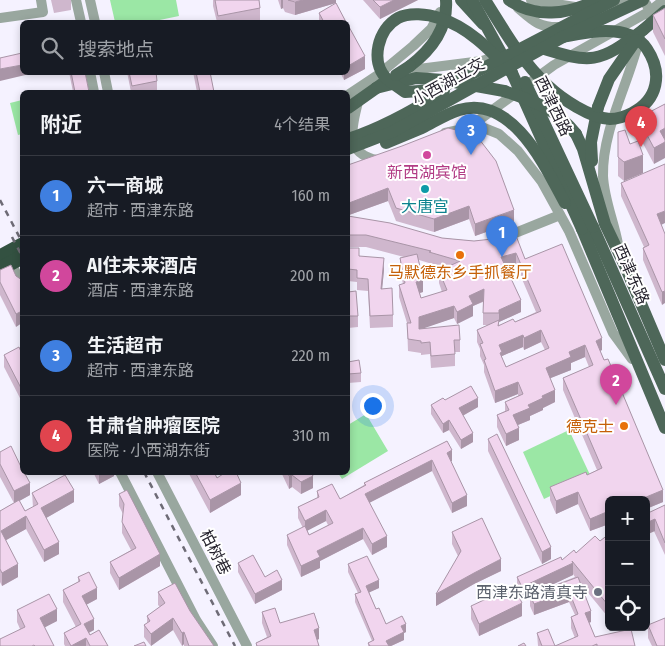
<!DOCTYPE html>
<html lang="zh">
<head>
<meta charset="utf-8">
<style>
	body { margin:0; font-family:"Fira Sans Condensed","Noto Sans SC",sans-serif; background:#20242c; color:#f1f3f6 }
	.controls { position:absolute; right:15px; bottom:15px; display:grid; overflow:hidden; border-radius:8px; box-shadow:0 2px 8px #0003 }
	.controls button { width:45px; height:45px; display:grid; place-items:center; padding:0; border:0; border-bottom:1px solid #363941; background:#171b24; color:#f1f3f6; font:25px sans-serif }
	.you { position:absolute; left:372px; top:405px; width:18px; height:18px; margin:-12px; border:4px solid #fff; border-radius:50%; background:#1a73e8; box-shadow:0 0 0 8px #1a73e833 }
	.badge { display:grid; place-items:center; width:32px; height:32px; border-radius:50%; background:#0b8043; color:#fff; font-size:16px; font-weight:700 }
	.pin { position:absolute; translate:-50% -41px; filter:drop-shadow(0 1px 2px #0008) }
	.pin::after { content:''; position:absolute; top:26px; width:18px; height:15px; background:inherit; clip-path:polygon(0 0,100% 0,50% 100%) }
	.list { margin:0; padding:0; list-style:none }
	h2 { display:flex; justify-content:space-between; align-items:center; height:65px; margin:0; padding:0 20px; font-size:21px }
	h2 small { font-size:16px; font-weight:400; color:#9ea1a6 }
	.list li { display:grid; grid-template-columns:32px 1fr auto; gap:15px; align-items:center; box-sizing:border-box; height:80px; padding:0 20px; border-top:1px solid #363941 }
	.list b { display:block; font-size:19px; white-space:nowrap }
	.list p { margin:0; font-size:16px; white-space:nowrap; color:#9ea1a6 }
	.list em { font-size:16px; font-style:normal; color:#9ea1a6 }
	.icon { flex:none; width:28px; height:28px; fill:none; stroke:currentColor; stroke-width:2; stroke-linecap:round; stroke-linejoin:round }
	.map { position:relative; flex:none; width:665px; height:646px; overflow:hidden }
	.search { position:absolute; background:#171b24; box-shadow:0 2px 8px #0003; left:20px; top:20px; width:330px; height:55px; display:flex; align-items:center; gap:12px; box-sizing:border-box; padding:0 18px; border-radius:8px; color:#9ea1a6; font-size:19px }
	.panel { position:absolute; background:#171b24; box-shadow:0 2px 8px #0003; left:20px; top:90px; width:330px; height:385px; border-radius:8px }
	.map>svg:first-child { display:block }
</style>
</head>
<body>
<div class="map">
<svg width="665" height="646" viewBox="0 0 665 646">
	<rect width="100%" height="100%" fill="#f5f2ff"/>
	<!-- green -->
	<g fill="#9be7a5">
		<polygon points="110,0 176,0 179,16 150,22 115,22"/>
		<polygon points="22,100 22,134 18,135 10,103"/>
		<polygon points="366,414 388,451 342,479 338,473 348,472 348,425"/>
		<polygon points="569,430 591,477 544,499 523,452"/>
	</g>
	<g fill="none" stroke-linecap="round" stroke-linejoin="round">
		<!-- minor -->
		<g stroke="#99a79f" stroke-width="10">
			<polyline points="76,0 81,22"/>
			<polyline points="90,0 95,22"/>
			<polyline points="531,0 575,7"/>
			<path d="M518,8C533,21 539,28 560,27"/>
			<polyline points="607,9 624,0"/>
			<polyline points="648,15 650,11 664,0"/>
			<polyline points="0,18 43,12 41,0"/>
			<polyline points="403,71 482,61 500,55"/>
			<polyline points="90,72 94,92"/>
			<polyline points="104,72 108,92"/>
			<polyline points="348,95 378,75 413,46 431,29 440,12"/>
			<path d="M358,102C352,127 343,153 377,160"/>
			<polyline points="468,128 484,128 499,134 518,151 542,182 569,231 613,333 632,359"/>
			<polyline points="445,133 468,128 554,65 650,11 644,0"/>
			<polyline points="500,239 560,215"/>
			<path d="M618,244C614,222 604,199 603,176C602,129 630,81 640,36"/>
			<polyline points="11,263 22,285"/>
			<polyline points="120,472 196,620 213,646"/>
			<polyline points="157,472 247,646"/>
		</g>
		<!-- major -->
		<g stroke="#4e6759" stroke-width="12">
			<polyline points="461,0 483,24"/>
			<polyline points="643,30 665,11"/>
			<path d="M410,66C431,50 448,28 446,0"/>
			<polyline points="376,88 416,78 443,80 504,91"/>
			<polyline points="348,108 382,84"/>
			<polyline points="576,134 583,149 605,224 625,266 665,360"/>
			<polyline points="592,161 591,142 598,107"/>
			<polyline points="593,227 665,389"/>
			<polyline points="582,229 665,428"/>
		</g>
		<!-- highway -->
		<g stroke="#335141" stroke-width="15">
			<polyline points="0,257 22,245"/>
			<polyline points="0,269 22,257"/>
		</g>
		<!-- rail -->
		<g stroke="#6e6b76" stroke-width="2.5" stroke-dasharray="6 6" stroke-linecap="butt">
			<polyline points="0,200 22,242"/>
			<polyline points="12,237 22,256"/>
			<polyline points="144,472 235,646"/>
		</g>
		<!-- major-bridge -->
		<g stroke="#4e6759" stroke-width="12">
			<polyline points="472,0 512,73 582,229"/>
			<path d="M485,0C504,30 521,61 548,86C562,99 590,118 610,119C618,119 626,116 632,113C658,100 663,73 647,49C643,43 637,38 630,35C609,27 584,33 563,37"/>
			<path d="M509,0C535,19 568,14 595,1"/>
			<path d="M538,47C592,64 598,64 643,30"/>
			<path d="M512,73C491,51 469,27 439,18C428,14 409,12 398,18C378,29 370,61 386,78C392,83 399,88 405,92L434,90L470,75L614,0"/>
			<polyline points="396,75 410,66"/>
			<polyline points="525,82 593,227"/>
			<path d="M504,91C535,102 556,108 576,134"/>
			<polyline points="598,107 609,79 636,40"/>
			<path d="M348,139C382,128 414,110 444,91"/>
			<path d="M386,143C398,138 410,133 422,128C434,122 446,114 459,110C512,94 545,166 565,203"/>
			<polyline points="348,149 392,132 563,37 643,0"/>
		</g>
	</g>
	<!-- wall -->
	<g fill="#cfb7cd" fill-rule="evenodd">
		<polygon points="51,0 71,0 71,10 54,13"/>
		<polygon points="213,0 259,0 260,8 260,21 251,22 217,22 213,6"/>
		<polygon points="278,0 336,0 336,3 295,15 285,12 283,8 281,9"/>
		<polygon points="363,0 418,0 380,19"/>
		<polygon points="665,8 665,56 653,32 653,15"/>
		<polygon points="319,13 346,22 319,22"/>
		<polygon points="365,69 344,80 340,72 348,72"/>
		<polygon points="69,72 85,72 89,92 73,92"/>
		<polygon points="127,72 156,72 157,81 157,92 131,92"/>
		<polygon points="193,72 210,72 214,92 197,92"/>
		<polygon points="665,104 654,164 638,134 638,118"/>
		<polygon points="618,132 630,144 643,173 624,181 618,176"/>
		<polygon points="348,165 514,222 475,236 469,219 434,232 396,221 388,201 349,215 348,212"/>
		<polygon points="621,183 661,225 665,234 662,305 643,260 643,248 644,247 621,196"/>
		<path d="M348,216L442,238L474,241L492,239L525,259L602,350L600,351L663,502L646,509V500H609V524L590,531L578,504L556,514L550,500V487L587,475L597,470L563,390V378L589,367L585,357L571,363V370L550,378L555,402L543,408V410L530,416V420L518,425L519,440L506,446L497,427V415L505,411V402L518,396V394L495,403L484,372V365L480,356V349L477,342V330L488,325H483V302L473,306V316L457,324L454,318L422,328L460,340V352H455V366L431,368L430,354L421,355V353L408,351L407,323L399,297V285L403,284L400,270V258L404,257L366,247H348ZM419,260L429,263V264L445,268L439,271V283L442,292L421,298L420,293L423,292ZM516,265L536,312L515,322L499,325V322L521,312L506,267ZM541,342L545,350L506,367L502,358V356L523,347L524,350Z"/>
		<polygon points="348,248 359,256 384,270 382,289 393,315 393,327 370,328 368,291 357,290 357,282 348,281"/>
		<polygon points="0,270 16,276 16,327 0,295"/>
		<polygon points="348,292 358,316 358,327 348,328"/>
		<polygon points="22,354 22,402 4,367 4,355"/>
		<polygon points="348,362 361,373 361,382 348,383"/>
		<polygon points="445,400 478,407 463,415 473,442 461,449 449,430 443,433 431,414 431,405"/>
		<polygon points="488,439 551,559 542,564 488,451"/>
		<path d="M447,441L451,461L467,506L452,513L432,471L369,503L387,547L372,555L363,539L320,561V568L301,577L287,545V535L303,528L298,518V507L317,498V491L340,499L364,485V483ZM326,521L328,525L309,535L307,530Z"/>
		<polygon points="0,452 30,495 19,501 25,511 33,507 32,493 74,502 46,518 59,554 44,562 26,529 6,540 18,577 2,586 0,582 0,511 14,503 0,477"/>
		<polygon points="93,472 114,472 114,476 99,484"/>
		<polygon points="188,472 214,472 217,478 241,495 210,513"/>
		<polygon points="281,472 311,472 313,488 301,494 292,487 289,489"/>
		<polygon points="119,494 160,566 119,590 110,573 110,562 131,550 122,533 122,522 123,514 119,506"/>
		<polygon points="665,505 665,555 646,514"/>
		<polygon points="452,532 501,571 474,584 436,606 458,556 452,544"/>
		<path d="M609,534V617H608L580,583L591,622L589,623L595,637L635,646H538L537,633L555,646L575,638L571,628V617L575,615L569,602L534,615L530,606V595L522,599L517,589V577L562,560L600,541ZM573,574L575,577L531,594L573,575Z"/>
		<polygon points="238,563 265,577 282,590 255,604 238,572"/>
		<polygon points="348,564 379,588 369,592 376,609 386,624 406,632 404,633 404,640 391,646 368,646 368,643 372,641 355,602 355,594 358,593 348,572"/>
		<polygon points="78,577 97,599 86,605 94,630 89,633 90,635 108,646 65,646 64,644 64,633 76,627 63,602 63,590 78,582"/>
		<polygon points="158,592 190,611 214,646 184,646 184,644 182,646 173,630 151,646 144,637 144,625 147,623 147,616 160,607 158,605"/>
		<polygon points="471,606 522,616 479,636 471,619"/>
		<polygon points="17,610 57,621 44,627 54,646 0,646 20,629 17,622"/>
		<polygon points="262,612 280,623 319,639 317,640 319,646 256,646 256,643 267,637 262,623"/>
		<polygon points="648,625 665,646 652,646 648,638"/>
	</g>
	<!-- shaded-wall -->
	<g fill="#a995a7">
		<polygon points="281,0 283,0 283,8 281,9"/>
		<polygon points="303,0 336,0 336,3 295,15 295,2"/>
		<polygon points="394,0 418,0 380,19 380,7"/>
		<polygon points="365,56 365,69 344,80 344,72 348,72 348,66"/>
		<polygon points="22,65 22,72 38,72 0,81 0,69"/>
		<polygon points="665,128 665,158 654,164 654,148 660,131"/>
		<polygon points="643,155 643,173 624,181 624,162"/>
		<polygon points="388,188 388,201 349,215 349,203"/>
		<polygon points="469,206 469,219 434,232 434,219"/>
		<polygon points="514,210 514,222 475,236 475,224"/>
		<polygon points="665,211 665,223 657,227 657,214"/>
		<polygon points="516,253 516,265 501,269 501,257"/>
		<polygon points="384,258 384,270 381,300 381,289"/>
		<polygon points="423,280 423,292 416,294 416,282"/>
		<polygon points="484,289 484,301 473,306 473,316 457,324 457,312 469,296"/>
		<polygon points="665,291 665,303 662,305 662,292"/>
		<polygon points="521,300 521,312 499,322 499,310"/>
		<polygon points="454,306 454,318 419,330 419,317"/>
		<polygon points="22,311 22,323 16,327 16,314"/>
		<polygon points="541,330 541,342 524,350 524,338"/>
		<polygon points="523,335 523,347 502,356 502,364 499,345"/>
		<polygon points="602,338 602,350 596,353 596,341"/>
		<polygon points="585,345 585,357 571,363 571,370 546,380 546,368 569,352"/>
		<polygon points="518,382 518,394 495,403 495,391"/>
		<polygon points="555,390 555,402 543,408 543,410 530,416 530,420 513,427 513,415 542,396"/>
		<polygon points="478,398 478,407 459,418 459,408"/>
		<polygon points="449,420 449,430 443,433 443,424"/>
		<polygon points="519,428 519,440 506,446 506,434"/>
		<polygon points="473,433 473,442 461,449 461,440"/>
		<polygon points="452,450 452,461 447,463 447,453"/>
		<polygon points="432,460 432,471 365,505 365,494"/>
		<polygon points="99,472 114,472 114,476 99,484"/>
		<polygon points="292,475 292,487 289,489 289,476"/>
		<polygon points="313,476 313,488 301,494 301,482"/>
		<polygon points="30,483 30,495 14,504 14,491"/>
		<polygon points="241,483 241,495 210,513 210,500"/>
		<polygon points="74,490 74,502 41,521 41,508"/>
		<polygon points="663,490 663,502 646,509 646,500 639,500"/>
		<polygon points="578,492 578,504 556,514 556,501"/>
		<polygon points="467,495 467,506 452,513 452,503"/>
		<polygon points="326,510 326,521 305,532 305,521"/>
		<polygon points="609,511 609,524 590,531 590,519"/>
		<polygon points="26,516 26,529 1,543 1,531"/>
		<polygon points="655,519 655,531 646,535 646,523"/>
		<polygon points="363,528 363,539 320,561 320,568 301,577 301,566 317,551"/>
		<polygon points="387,536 387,547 372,555 372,544"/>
		<polygon points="59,542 59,554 44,562 44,550"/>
		<polygon points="551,547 551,559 542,564 542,552"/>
		<polygon points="160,554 160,566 119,590 119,578"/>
		<polygon points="501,559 501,571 474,584 436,606 436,594 474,573"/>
		<polygon points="573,563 573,575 522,599 522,587"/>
		<polygon points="18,564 18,577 2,586 2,573"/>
		<polygon points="282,580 282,590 255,604 255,594"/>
		<polygon points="379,580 379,588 366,594 366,586"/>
		<polygon points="97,588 97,599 82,607 82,596"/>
		<polygon points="569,591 569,602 534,615 534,604"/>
		<polygon points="522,603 522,616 479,636 479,624"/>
		<polygon points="57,609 57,621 40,630 40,618"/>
		<polygon points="591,611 591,622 585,624 585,613"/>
		<polygon points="173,618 173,630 151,646 151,634"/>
		<polygon points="94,619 94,630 84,635 84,624"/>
		<polygon points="406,624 406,632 404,633 404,640 391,646 386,646 386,641 401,626"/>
		<polygon points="319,628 319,639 314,641 314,630"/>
		<polygon points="184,632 184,644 182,646 182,633"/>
		<polygon points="86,638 86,646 71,646"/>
	</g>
	<!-- building -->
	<g fill="#f1d5ee" stroke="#a995a7" fill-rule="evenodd">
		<polygon points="215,0 259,0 260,8 218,16"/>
		<polygon points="288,0 303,0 295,2"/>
		<polygon points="373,0 394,0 380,7"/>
		<polygon points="336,3 346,22 324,22 319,13"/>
		<polygon points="665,8 665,39 653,15"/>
		<polygon points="348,25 365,56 348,66"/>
		<polygon points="22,53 22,65 0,69 0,58"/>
		<polygon points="71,72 85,72 89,92 75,92"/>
		<polygon points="129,72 156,72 157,81 132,86"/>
		<polygon points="196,72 210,72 214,92 200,92"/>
		<polygon points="665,104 665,128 660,131 665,140 665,142 654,148 638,118"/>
		<polygon points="448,128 476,135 496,161 514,210 475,224 469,206 434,219 396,208 388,188 349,203 348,200 348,165 402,146"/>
		<polygon points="625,130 630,144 638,141 643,155 624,162 618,157 618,132"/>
		<polygon points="665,164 665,211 657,214 665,234 665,291 662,292 643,248 649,245 621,183"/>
		<path d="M348,216L390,223L442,238L474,241L492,239L515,233L525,259L562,244L602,338L596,341L604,360L608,359L663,490L639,500H609V511L590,519L578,492L556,501L550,487L586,472L587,475L602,468L563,378L593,365L585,345L569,352L571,357L546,368L555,390L542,396L543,398L528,405L530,408L513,415L519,428L506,434L497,415L509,410L505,402L523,394L518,382L495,391L484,360L486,359L480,344L483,343L477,330L499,320L498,326L513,319L515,322L541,311L516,253L501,257L521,300L499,310V313H483L484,289L469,296L473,304L457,312L454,306L419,317V329L459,325L460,340H454L455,354L431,356L430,342L421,343V341L408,339L407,323H411L399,285L405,283L400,258L417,254L423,280L416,282L421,298L447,290L439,271L460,261L429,252L431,251L366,235H348ZM541,330L549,348L506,367L500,353L502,352L499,345L523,335L524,338Z"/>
		<polygon points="348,248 359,248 359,256 384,258 381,289 392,288 393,315 370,316 368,279 357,278 357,270 348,269"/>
		<polygon points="11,265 16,276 22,280 22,311 16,314 0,282 0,270"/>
		<polygon points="356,291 358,316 348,316 348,292"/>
		<polygon points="19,347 22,354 22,390 4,355"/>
		<polygon points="359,360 361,373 348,374 348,362"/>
		<polygon points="471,386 478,398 459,408 473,433 461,440 449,420 443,424 431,405 443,398 445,400"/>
		<polygon points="497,434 551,547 542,552 488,439"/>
		<polygon points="447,441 452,450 447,453 467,495 452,503 432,460 365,494 387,536 372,544 363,528 317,551 320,557 301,566 287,535 305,526 309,535 333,523 326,510 305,521 298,507 319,497 317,491 332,484 340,499 366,485 364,483"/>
		<polygon points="11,446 22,469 22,472 24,472 30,483 14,491 0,464 0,452"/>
		<polygon points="195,472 214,472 217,478 226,472 236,472 241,483 210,500"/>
		<polygon points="287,472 311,472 313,476 301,482 292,475 289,476"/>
		<polygon points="65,475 74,490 41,508 59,542 44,550 26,516 1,531 18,564 2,573 0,569 0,511 19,500 25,511 38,504 32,493"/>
		<polygon points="127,490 160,554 119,578 110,562 136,548 122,522 124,504 119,494"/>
		<polygon points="665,505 665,543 655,519 646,523 646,514"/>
		<polygon points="482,518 501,559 474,573 436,594 461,551 452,532"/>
		<polygon points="609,534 608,605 572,561 573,563 522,587 517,577 561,557 562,560 574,550 576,553 595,536 600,541"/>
		<polygon points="253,555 265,577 277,570 282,580 255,594 238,563"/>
		<polygon points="367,556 379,580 366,586 376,609 379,608 386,624 402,616 406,624 401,626 404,632 386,641 389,646 370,646 368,643 374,640 355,594 361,592 348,564"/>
		<polygon points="89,572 97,588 82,596 94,619 84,624 90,635 99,630 108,646 90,646 86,638 71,646 64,633 81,624 63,590 80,581 78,577"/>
		<polygon points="578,577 591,611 585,613 595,637 631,629 635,646 597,646 597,644 592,646 542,646 537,633 548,629 555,646 578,636 571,617 578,614 569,591 534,604 530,595"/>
		<polygon points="175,583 190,611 214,646 189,646 184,632 182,633 173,618 151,634 144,625 150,621 147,616 165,603 158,592"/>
		<polygon points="514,586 522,603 479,624 471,606"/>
		<polygon points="49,594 57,609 40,618 54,646 35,646 34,645 32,646 0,646 0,639 25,627 17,610"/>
		<polygon points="275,608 280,623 314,613 319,628 314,630 319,646 257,646 256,643 271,636 262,612"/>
		<polygon points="665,618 665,646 657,646 648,625"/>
		<polygon points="144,642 146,646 134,646"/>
		<polygon points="524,643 526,646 518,646"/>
	</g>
	<!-- markers -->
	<circle fill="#d1479c" stroke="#fff" stroke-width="2" cx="427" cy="155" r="5"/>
	<circle fill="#0f9aa8" stroke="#fff" stroke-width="2" cx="425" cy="189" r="5"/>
	<g fill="#e8710a" stroke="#fff" stroke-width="2">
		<circle cx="460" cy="255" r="5"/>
		<circle cx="624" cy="426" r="5"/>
	</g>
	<circle fill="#6b7280" stroke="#fff" stroke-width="2" cx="598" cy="592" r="5"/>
	<g text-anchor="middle" stroke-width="4" stroke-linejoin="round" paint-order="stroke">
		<!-- street labels -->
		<g font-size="16" fill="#221f2a" stroke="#fff">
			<text transform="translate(448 81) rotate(-29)" y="6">小西湖立交</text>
			<text transform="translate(554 106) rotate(64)" y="6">西津西路</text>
			<text transform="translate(632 274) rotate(66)" y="6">西津东路</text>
			<text transform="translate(216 552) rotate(63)" y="6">柏树巷</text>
		</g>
		<!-- hotel labels -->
		<g font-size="16" fill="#b23c85" stroke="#fff">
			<text x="427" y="178">新西湖宾馆</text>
		</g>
		<!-- culture labels -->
		<g font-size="16" fill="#0d838f" stroke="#fff">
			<text x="425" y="212">大唐宫</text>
		</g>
		<!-- food labels -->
		<g font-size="16" fill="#c56008" stroke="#fff">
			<text x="460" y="278">马默德东乡手抓餐厅</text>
			<text x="614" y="432" text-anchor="end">德克士</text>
		</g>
		<!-- worship labels -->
		<g font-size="16" fill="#5b616d" stroke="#fff" text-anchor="end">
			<text x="588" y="598">西津东路清真寺</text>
		</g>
	</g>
</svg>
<div class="controls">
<button>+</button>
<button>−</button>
<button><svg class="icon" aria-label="locate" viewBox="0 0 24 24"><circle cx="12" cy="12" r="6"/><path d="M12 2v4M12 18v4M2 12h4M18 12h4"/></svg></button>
</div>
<div class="you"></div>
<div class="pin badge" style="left:502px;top:257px;background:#3f7fe0">1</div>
<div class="pin badge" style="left:616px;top:405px;background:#d1479c">2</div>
<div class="pin badge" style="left:471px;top:155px;background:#3f7fe0">3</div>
<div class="pin badge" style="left:641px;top:147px;background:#e0444e">4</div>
<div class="search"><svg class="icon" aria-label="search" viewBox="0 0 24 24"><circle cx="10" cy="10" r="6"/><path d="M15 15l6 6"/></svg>搜索地点</div>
<section class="panel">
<h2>附近<small>4个结果</small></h2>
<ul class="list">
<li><span class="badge" style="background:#3f7fe0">1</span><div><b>六一商城</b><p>超市 · 西津东路</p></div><em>160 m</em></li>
<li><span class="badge" style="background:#d1479c">2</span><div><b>AI住未来酒店</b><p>酒店 · 西津东路</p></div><em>200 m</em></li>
<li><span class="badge" style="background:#3f7fe0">3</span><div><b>生活超市</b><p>超市 · 西津东路</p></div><em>220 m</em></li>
<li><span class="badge" style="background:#e0444e">4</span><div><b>甘肃省肿瘤医院</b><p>医院 · 小西湖东街</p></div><em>310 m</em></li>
</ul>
</section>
</div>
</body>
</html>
